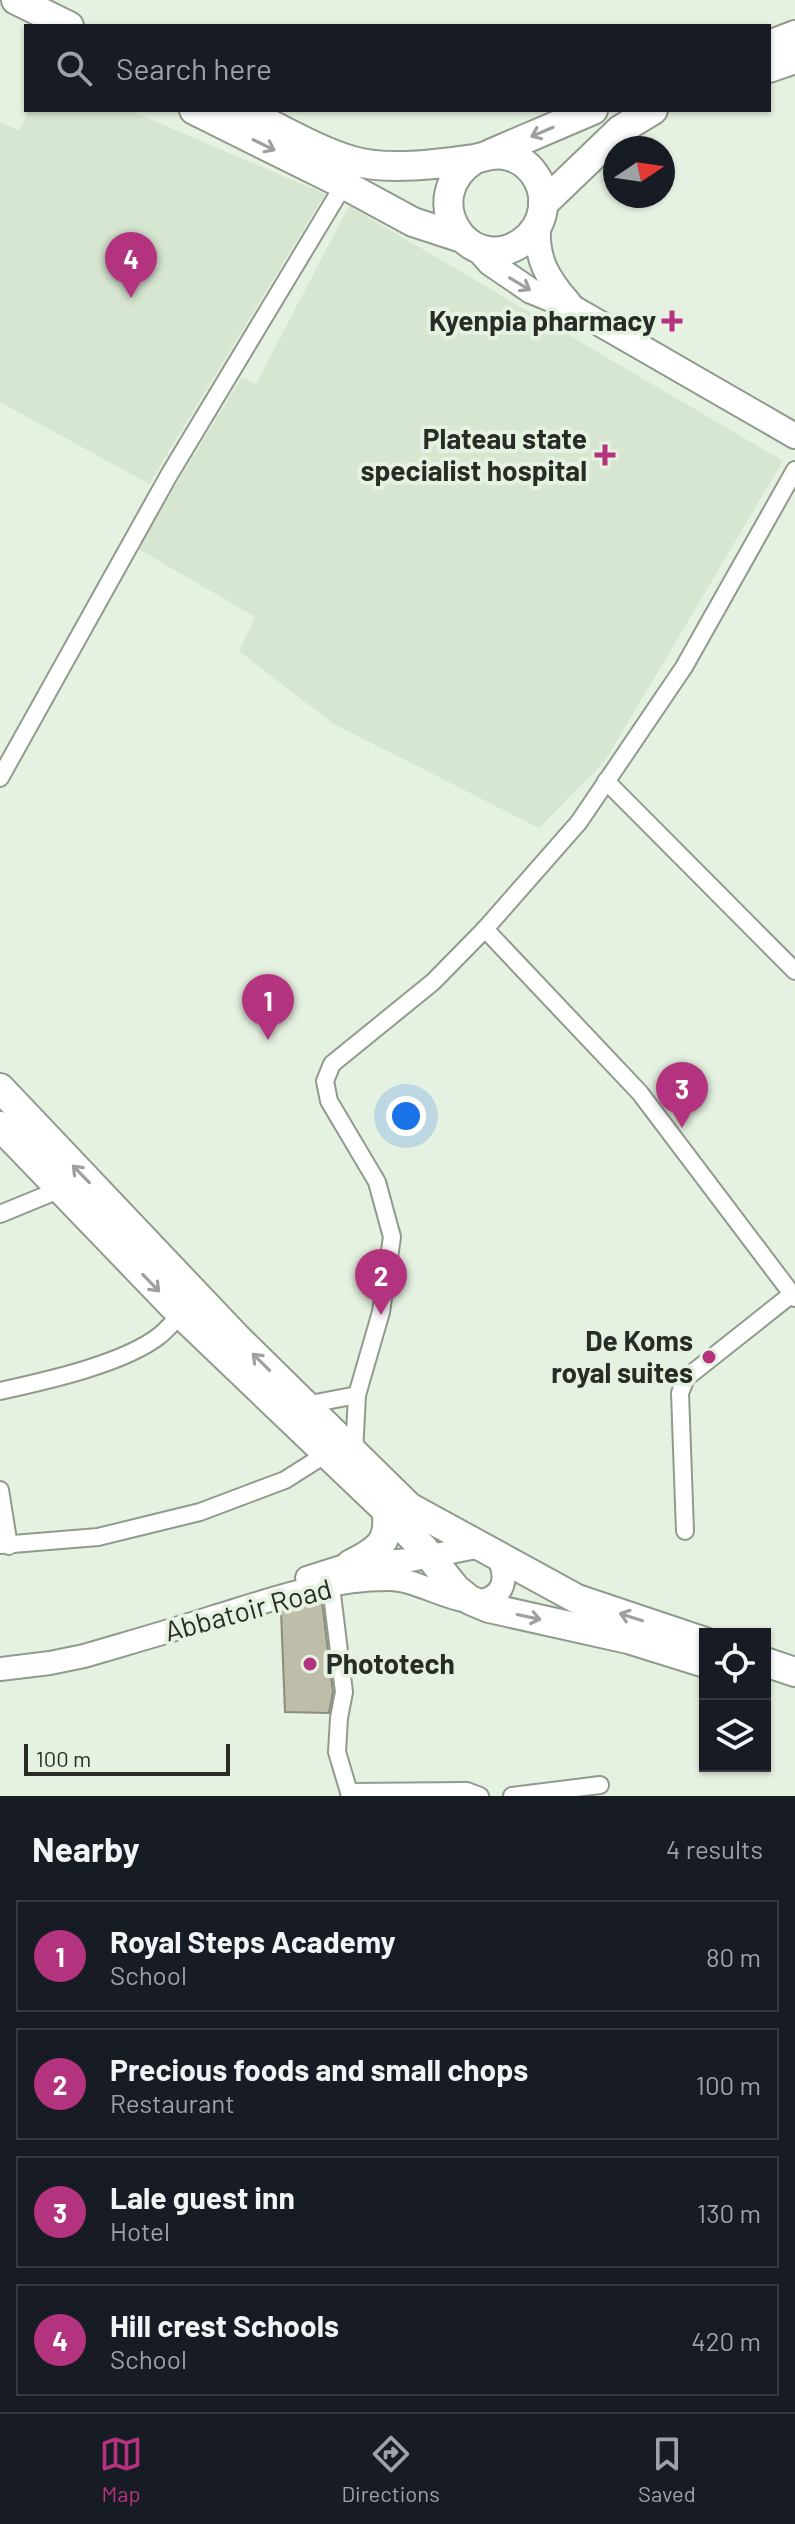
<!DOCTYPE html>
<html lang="en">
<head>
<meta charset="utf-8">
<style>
	body { margin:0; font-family:Barlow,sans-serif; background:#242831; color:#f1f3f6 }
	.controls { position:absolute; right:24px; bottom:24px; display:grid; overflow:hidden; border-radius:0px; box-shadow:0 2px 6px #0004 }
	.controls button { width:72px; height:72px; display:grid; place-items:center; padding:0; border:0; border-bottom:2px solid #363941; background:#171b24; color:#f1f3f6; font:40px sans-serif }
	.compass { position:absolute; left:603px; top:136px; width:72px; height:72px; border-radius:50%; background:#171b24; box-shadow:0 2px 6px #0004; rotate:77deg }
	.scale { position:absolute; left:24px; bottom:20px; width:206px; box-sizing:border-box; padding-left:8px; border:4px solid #282c26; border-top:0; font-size:22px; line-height:28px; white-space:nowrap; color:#282c26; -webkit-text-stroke:6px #e6f2e1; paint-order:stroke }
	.you { position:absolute; left:406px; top:1116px; width:28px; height:28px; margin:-20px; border:6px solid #fff; border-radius:50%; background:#1a73e8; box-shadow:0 0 0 12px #1a73e833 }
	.badge { display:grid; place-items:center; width:52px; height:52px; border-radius:50%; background:#b3337f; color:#fff; font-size:26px; font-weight:700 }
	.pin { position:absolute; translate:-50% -66px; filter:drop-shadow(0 2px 4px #0008) }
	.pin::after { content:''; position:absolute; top:42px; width:28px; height:24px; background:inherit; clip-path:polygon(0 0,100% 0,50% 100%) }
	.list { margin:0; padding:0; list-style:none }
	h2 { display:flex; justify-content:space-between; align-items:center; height:104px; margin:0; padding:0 32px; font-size:34px }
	h2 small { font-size:26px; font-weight:400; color:#9ea1a6 }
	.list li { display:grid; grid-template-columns:52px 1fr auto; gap:24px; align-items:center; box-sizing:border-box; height:112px; margin:0 16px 16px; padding:0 16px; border:2px solid #363941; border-radius:0px }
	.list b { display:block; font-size:30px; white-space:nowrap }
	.list p { margin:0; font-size:26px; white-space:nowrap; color:#9ea1a6 }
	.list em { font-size:26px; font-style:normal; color:#9ea1a6 }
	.icon { flex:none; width:44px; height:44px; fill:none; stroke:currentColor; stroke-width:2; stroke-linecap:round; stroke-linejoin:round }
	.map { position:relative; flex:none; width:795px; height:1796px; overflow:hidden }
	.search { position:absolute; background:#171b24; box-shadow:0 2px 6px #0004; left:24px; right:24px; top:24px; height:88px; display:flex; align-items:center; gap:20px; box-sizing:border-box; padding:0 28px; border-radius:0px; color:#9ea1a6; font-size:30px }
	.sheet { height:616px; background:#171b24 }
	nav { display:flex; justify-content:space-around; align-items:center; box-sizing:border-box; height:112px; border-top:2px solid #363941; background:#171b24; font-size:22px; color:#9ea1a6 }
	nav a { display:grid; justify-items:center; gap:4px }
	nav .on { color:#b3337f }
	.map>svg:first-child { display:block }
</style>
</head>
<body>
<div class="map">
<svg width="795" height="1796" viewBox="0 0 795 1796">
	<rect width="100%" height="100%" fill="#e6f2e1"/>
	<!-- built -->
	<g fill="#d6e6d0">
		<polygon points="29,110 129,110 325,194 149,484 0,402 0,122 19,131"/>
		<polygon points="349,206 783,461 605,761 539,828 332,723 239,651 255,617 137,548 242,377 256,384"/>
	</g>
	<!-- building -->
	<polygon fill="#bdbdaa" stroke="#8c8c7a" stroke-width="2" points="322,1601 333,1692 329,1713 285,1712 281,1611"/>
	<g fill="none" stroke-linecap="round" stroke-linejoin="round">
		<!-- street casing -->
		<g stroke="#909b8c" stroke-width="20">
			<g id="street">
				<polyline points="0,778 169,475 346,181"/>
				<polyline points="606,781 795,971"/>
				<polyline points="485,929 640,1093 795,1298"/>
				<polyline points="0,1214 61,1189"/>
				<path d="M0,1391C45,1381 123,1364 159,1336C167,1330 174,1321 181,1314"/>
				<polyline points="305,1405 357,1395"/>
				<polyline points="354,1453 357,1395 381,1312 392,1237 377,1182 329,1101 325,1081 332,1064 433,982 485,929 579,822 684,667 795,470"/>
				<polyline points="0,1490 9,1546"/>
				<polyline points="685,1531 680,1393 686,1378 792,1294"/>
				<polyline points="0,1545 98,1537 200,1512 285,1480 326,1454"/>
				<polyline points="331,1586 344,1692 339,1718 337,1752 349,1792 353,1796"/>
				<polyline points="349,1792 467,1791 480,1796"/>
				<polyline points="512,1796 600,1785"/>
			</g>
		</g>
		<!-- secondary casing -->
		<g stroke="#909b8c" stroke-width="26">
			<g id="secondary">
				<polyline points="307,1578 351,1564 411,1560 481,1546"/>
				<path d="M0,1669L50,1663L84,1656C128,1643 171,1631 214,1617C270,1600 328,1579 388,1579C419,1578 460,1610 488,1599C509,1591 506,1568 495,1553"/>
			</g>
		</g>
		<!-- primary casing -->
		<g stroke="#909b8c" stroke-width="28">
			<g id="primary">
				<path d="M538,226C536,259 547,278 569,303"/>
				<polyline points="476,247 490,263 531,291 573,308 795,436"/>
			</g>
		</g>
		<!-- highway casing -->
		<g stroke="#909b8c" stroke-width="32">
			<g id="highway">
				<polyline points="16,0 69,26"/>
				<polyline points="769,45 795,35"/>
				<polyline points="769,68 795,59"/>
				<polyline points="194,110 343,184 413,222 462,238"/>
				<path d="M242,110C278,127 315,150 353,161C388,171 438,164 474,159C484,157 493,153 504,155C529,159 546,183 543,208C541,223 533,235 521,243C468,278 415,197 475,159"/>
				<polyline points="490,154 593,110"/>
				<polyline points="543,204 620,130 653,110"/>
				<polyline points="0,1088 237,1338 409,1507 577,1599 705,1642"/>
				<polyline points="0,1126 181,1314 386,1510 423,1548 456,1589 470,1600 489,1608 628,1639 705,1663"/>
				<path d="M351,1564C377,1551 392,1542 386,1510"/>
				<polyline points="765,1662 795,1672"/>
			</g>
		</g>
		<!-- street -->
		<use href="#street" stroke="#fff" stroke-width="16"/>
		<!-- secondary -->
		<use href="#secondary" stroke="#fff" stroke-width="22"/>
		<!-- primary -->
		<use href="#primary" stroke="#fff" stroke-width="24"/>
		<!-- highway -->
		<use href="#highway" stroke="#fff" stroke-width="28"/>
	</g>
	<!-- one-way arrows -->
	<defs><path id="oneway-shaft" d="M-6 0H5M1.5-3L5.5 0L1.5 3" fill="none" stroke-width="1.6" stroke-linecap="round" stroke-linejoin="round" transform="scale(2)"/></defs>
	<g stroke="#9ea09d">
		<use href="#oneway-shaft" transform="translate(542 132) rotate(157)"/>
		<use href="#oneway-shaft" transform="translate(264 145) rotate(26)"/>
		<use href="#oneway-shaft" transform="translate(520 284) rotate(31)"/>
		<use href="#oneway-shaft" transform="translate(81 1174) rotate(-134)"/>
		<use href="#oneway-shaft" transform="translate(151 1283) rotate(46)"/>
		<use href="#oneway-shaft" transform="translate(261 1362) rotate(-135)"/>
		<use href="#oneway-shaft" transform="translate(529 1617) rotate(12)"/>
		<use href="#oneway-shaft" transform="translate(631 1617) rotate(-162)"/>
	</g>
	<!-- markers -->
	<g fill="#b3337f" stroke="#e6f2e1" stroke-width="3">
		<path d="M668 309h8v8h8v8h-8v8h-8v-8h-8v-8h8z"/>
		<path d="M601 443h8v8h8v8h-8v8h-8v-8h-8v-8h8z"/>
		<circle cx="709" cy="1357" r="8"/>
		<circle cx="310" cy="1664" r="8"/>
	</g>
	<g text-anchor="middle" stroke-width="8" stroke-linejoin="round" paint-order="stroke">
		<!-- poi labels -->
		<g font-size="28" font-weight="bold" fill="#282c26" stroke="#e6f2e1" text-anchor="end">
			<text x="656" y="331">Kyenpia pharmacy</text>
			<text x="587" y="449">Plateau state<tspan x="587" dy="32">specialist hospital</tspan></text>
			<text x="693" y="1351">De Koms<tspan x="693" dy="32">royal suites</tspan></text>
			<text x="326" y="1674" text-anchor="start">Phototech</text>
		</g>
		<!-- street labels -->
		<g font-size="28" fill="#282c26" stroke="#e6f2e1">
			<text transform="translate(248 1610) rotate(-15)" y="10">Abbatoir Road</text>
		</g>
	</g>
</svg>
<div class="controls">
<button><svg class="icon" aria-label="locate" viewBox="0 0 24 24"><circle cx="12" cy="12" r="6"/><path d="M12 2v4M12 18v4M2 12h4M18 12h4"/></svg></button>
<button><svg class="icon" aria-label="layers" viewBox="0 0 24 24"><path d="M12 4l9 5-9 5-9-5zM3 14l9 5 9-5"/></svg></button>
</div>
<svg class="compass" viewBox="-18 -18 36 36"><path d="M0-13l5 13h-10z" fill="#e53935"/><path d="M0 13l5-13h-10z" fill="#9ea1a6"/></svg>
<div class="scale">100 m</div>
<div class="you"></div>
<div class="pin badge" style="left:268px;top:1040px">1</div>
<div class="pin badge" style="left:381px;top:1315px">2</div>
<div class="pin badge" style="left:682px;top:1128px">3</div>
<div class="pin badge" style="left:131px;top:298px">4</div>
<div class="search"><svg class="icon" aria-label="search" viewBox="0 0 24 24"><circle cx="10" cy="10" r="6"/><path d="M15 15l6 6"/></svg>Search here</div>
</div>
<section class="sheet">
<h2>Nearby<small>4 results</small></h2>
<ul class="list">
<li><span class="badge">1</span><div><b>Royal Steps Academy</b><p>School</p></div><em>80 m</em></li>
<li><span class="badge">2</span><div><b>Precious foods and small chops</b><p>Restaurant</p></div><em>100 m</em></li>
<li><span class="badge">3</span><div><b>Lale guest inn</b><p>Hotel</p></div><em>130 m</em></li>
<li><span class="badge">4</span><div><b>Hill crest Schools</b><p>School</p></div><em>420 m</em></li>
</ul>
</section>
<nav>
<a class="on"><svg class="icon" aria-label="map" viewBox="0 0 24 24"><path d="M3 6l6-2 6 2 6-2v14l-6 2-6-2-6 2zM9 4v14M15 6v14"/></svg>Map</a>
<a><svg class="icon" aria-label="directions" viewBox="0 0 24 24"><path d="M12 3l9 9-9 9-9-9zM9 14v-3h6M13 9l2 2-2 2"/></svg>Directions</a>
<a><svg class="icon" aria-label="saved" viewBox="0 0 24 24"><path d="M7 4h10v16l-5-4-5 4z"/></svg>Saved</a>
</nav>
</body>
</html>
